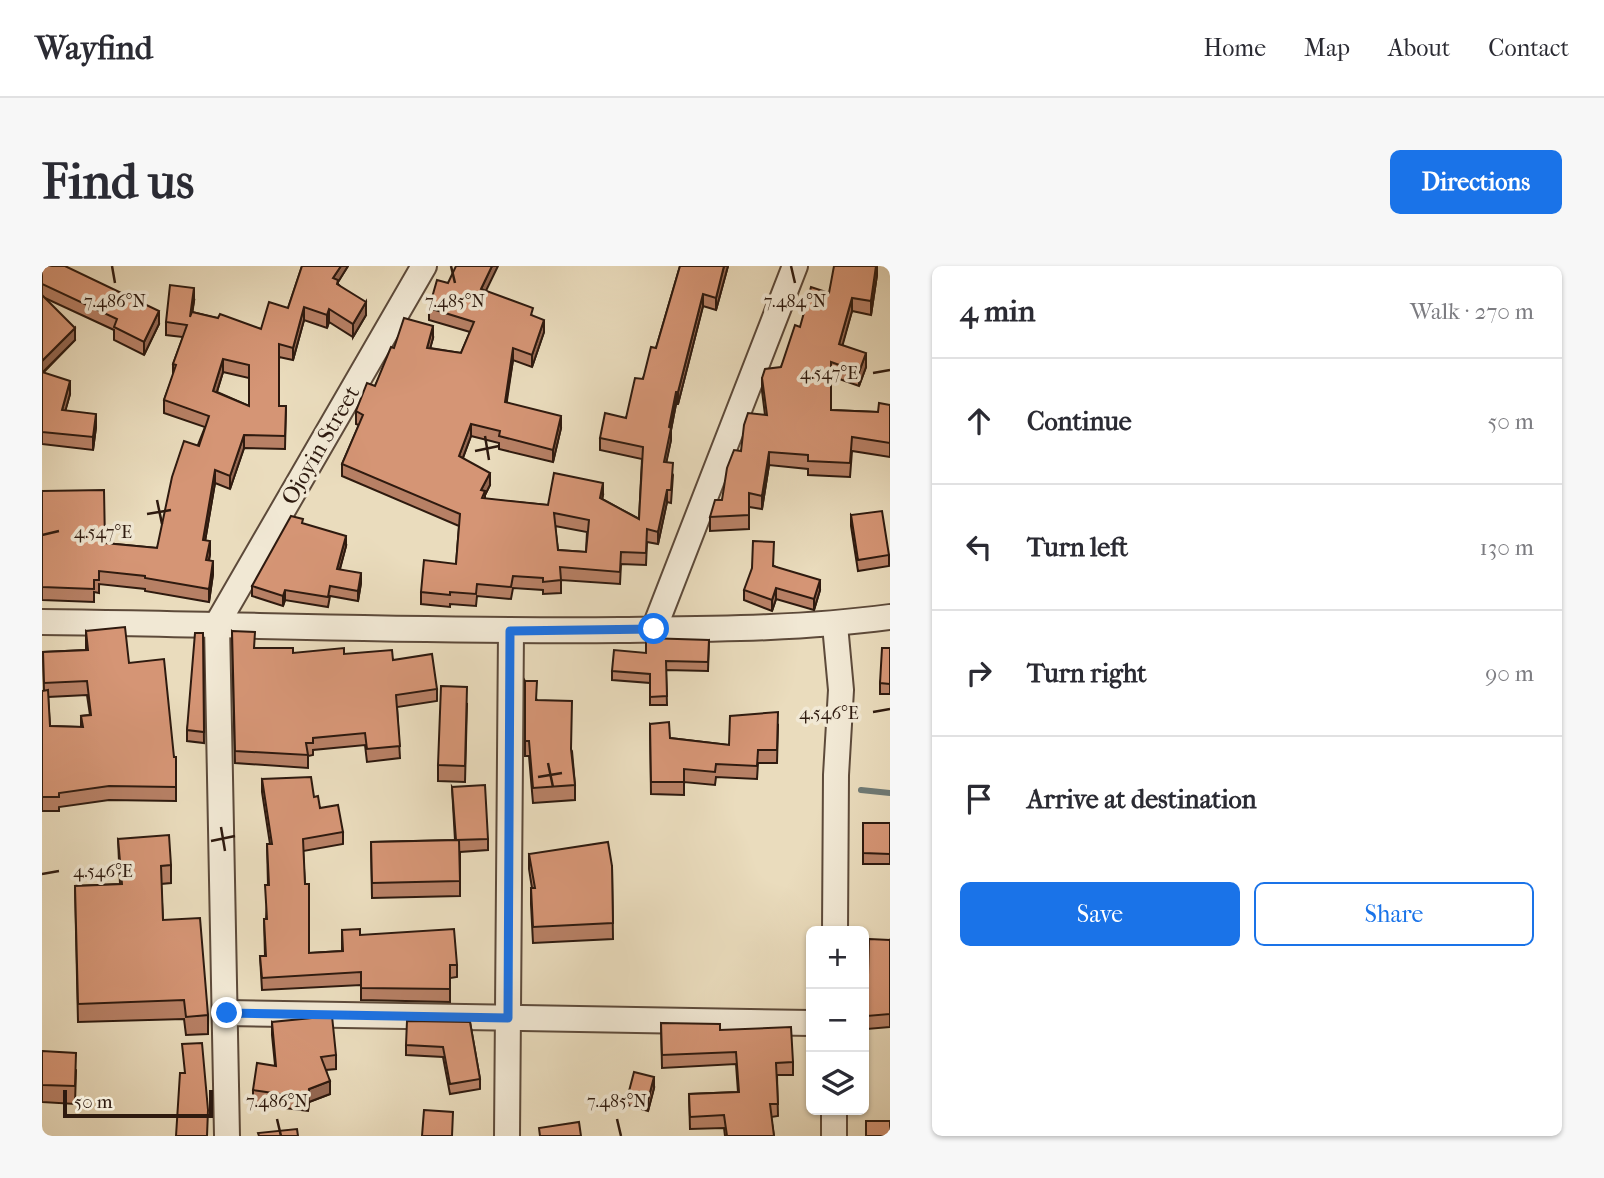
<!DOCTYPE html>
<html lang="en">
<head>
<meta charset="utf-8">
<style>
	body { margin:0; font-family:"IM FELL French Canon",serif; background:#f7f7f7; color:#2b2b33 }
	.controls { position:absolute; right:21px; bottom:21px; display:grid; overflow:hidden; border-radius:10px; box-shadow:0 2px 5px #0004 }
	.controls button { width:63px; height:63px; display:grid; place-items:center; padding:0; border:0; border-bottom:2px solid #e1e1e2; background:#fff; color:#2b2b33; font:35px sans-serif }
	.scale { position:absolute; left:21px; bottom:18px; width:150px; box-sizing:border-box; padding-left:7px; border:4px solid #2e1a0f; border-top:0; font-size:19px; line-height:24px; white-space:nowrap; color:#2e1a0f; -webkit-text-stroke:5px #f1e8d4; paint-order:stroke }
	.stop { position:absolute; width:21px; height:21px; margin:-16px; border:5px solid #1a73e8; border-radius:50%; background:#fff }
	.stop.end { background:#1a73e8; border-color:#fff; box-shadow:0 2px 7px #0008 }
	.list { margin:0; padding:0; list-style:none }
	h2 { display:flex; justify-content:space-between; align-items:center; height:91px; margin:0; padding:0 28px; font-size:30px }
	h2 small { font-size:23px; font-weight:400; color:#7c7c81 }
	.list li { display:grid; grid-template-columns:46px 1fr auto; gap:21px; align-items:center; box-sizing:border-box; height:126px; padding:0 28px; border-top:2px solid #e1e1e2 }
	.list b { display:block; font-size:26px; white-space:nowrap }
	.list em { font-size:23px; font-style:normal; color:#7c7c81 }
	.actions { display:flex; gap:14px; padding:21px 28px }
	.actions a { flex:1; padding:16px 0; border:2px solid #1a73e8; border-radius:10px; text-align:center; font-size:24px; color:#1a73e8 }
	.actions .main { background:#1a73e8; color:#fff }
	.icon { flex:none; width:38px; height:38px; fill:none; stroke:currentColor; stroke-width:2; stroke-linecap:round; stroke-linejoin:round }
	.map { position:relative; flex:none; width:848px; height:870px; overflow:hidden; border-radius:10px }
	header { display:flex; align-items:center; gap:42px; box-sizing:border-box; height:98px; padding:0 35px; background:#fff; border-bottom:2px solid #e1e1e2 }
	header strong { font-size:33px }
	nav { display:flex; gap:38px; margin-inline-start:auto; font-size:24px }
	.intro { display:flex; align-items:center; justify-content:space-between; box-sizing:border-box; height:168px; padding:0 42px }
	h1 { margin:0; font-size:49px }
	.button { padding:18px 32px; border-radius:10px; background:#1a73e8; color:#fff; font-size:24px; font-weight:700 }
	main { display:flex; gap:42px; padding:0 42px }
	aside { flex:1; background:#fff; border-radius:10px; box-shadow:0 2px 5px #0004 }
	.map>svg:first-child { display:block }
</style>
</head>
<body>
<header>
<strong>Wayfind</strong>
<nav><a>Home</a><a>Map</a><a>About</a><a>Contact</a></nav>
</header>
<div class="intro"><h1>Find us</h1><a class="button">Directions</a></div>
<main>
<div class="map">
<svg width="848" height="870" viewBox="0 0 848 870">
	<rect width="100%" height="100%" fill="#eadcbd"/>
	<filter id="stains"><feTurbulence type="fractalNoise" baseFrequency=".00286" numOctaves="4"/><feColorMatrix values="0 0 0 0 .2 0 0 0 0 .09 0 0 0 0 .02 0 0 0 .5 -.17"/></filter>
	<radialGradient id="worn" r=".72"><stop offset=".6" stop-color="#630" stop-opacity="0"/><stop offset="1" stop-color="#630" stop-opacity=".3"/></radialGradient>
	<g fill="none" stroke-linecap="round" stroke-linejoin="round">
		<!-- stream -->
		<polyline stroke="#6f7a75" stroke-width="6" points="819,524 848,527"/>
		<!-- minor casing -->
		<g stroke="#5d4a3a" stroke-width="28">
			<g id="minor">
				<path d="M0,356C193,358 385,366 578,364C668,363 759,363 848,351"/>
				<polyline points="793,359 799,424 794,509 793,665"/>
				<polyline points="612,363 753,0"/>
				<polyline points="185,747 769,757"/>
				<polyline points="185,870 175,358 382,0"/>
				<polyline points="465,870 469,365"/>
				<polyline points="792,870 792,844"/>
			</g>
		</g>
		<!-- minor -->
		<use href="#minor" stroke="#f1e8d4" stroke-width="24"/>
	</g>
	<!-- wall -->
	<g fill="#b78065" stroke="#2e1a0f" stroke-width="2" fill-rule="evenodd">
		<polygon points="0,0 117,58 102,89 72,74 72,64 3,32 33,74 1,107 28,128 23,145 54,161 51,184 0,178"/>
		<path d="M260,0H306L296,16V18L324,49L311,71L287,56L285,62L262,54L251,94L237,91V140H244L243,183L202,182L188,223L173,217L163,275L168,288L167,295L171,308L167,336L103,325V323L57,318V327L52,326V336L0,334V225L63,277L115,282L163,161L122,147V134L131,110V98L141,71L124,69V56L152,35L150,46L219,63L246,42ZM181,106L207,112V140L175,126Z"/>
		<path d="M638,0H686L674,44L661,40L636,138H634L629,164V174L624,196L631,209L629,237L625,236L616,278L605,276L604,299L579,298L578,318L519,314V327L501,328V324L471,322L469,333L435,330L434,340L408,338V341L379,338V326L414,298L417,260L300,210V198L317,159L314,158V145L333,120L352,82L391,72L388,82L419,87L428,66L387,54V42L406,17L444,25L491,50L502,66L490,101L471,94L464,136L519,162L511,196L457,183V177L429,170L421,192L448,219L443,229V233L506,239L561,229L560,233L597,253L600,193L558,184V172L584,152L614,82ZM513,260L545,266L544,286L516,284Z"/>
		<polygon points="835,0 835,9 829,49 810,45 800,79 824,101 817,120 789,110 789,144 836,146 848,139 848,191 810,185 808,211 766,209 766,203 727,199 720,243 707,241 707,263 668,265 668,251 680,234 699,185 723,149 720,125 720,112 739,101 758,61 787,27"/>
		<polygon points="809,249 847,289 847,300 816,305 809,260"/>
		<polygon points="304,280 298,303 319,317 316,335 288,330 286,341 243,334 241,340 210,330 210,320"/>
		<polygon points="732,300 778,324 772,344 734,333 730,345 702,334 702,324"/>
		<path d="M44,365L87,397L132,491H134V535L67,534L17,541V545H0V425H2L1,386L44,384ZM45,429L48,449L39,450V461L8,460L6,431Z"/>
		<polygon points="190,365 213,382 251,387 302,388 351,394 395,423 395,435 355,441 358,492 325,496 323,479 271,484 271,489 266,490 266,502 193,497"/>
		<polygon points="161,367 162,477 145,475 145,464"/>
		<polygon points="667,374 666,405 624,404 625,439 608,439 608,417 570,414 570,405 604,387"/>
		<polygon points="848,382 848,428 838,428 838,417"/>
		<polygon points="483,415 495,434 530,485 533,519 533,534 491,537 487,490 483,490"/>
		<polygon points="425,437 423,516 396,515 396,499"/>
		<polygon points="608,458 628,472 687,479 736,459 735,497 716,497 715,513 674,511 673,519 642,516 642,529 609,528"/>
		<polygon points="220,513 272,531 278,542 301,566 301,578 261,585 267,687 300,685 300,664 415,699 415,711 408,712 408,736 319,734 319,719 220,724 218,690 223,690 222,653 224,653 226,619 225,578 228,578 220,526"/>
		<polygon points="410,521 446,573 446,584 418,586 418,630 330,632 329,576 413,574"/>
		<rect x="821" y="557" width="27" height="41"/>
		<polygon points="76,573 129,599 129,617 119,618 121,654 166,749 166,768 144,769 142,753 36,756 33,620 78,618"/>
		<polygon points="487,588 570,600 571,673 491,677 489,638 489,622 490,622 487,603"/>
		<polygon points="848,674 848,761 825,763 822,709 826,709"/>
		<polygon points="230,756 294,789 294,803 284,804 288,828 267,836 266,845 211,838 211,824 233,799 230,769"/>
		<polygon points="428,756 438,813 438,823 408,828 401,791 364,789 364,779"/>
		<polygon points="619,757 678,764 751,796 751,809 735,809 736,850 729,851 732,870 683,870 682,862 648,863 647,828 696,826 694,798 620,802"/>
		<polygon points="0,785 34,804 33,838 0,836"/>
		<polygon points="612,822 606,845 586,839 586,829"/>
	</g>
	<!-- shaded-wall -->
	<g fill="#956852" stroke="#2e1a0f" stroke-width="2">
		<polygon points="299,0 306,0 296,16 296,27 291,12"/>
		<polygon points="450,0 456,0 439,35 439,23"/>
		<polygon points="682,0 686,0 674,44 674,32"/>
		<polygon points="834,0 835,9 829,49 829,35"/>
		<polygon points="152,22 152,35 148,64 148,51"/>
		<polygon points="661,28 661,40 636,138 636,126"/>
		<polygon points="810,32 810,45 797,92 797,78"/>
		<polygon points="324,36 324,49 311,71 311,58"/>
		<polygon points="262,41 262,54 251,94 251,82"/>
		<polygon points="287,43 287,56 285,62 285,49"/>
		<polygon points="117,45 117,58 102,89 102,76"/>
		<polygon points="502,54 502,66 490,101 490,89"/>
		<polygon points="391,60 391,72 385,94 385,82"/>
		<polygon points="33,62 33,74 0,107 0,95"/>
		<polygon points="471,82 471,94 463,148 463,136"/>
		<polygon points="824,87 824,101 817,120 817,106"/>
		<polygon points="181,93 181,106 171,138 171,125"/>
		<polygon points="28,115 28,128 20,157 20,144"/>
		<polygon points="634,126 634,138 629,164 629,174 622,208 622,196"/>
		<polygon points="54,148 54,161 51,184 51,171"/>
		<polygon points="519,150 519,162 511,196 511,184"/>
		<polygon points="429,158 429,170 417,202 417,190"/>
		<polygon points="202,169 202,182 188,223 188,210"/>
		<polygon points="727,186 727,199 720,243 720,230"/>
		<polygon points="173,204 173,217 161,287 161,274"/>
		<polygon points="448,207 448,219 443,229 443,238 440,245 439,224"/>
		<polygon points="561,217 561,229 558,244 558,232"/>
		<polygon points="625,224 625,236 616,278 616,266"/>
		<polygon points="304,270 304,280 295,313 295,303"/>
		<polygon points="168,275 168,288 164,307 164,294"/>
		<polygon points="171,295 171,308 167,336 167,323"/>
		<polygon points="319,307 319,317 316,335 316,325"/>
		<polygon points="778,314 778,324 772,344 772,333"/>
		<polygon points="734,322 734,333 730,345 730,334"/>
		<polygon points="243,324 243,334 241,340 241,330"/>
		<polygon points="612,811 612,822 606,845 606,834"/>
		<polygon points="288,815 288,828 267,836 266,845 267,823"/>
	</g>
	<!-- building -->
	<g fill="#d59575" stroke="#2e1a0f" stroke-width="2" fill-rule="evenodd">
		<polygon points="0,0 23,0 117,45 102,76 72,61 75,53 0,18"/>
		<path d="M260,0H299L291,12L296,14L295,18L324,36L311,58L287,43L285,49L262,41L251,82L237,78V140H244L243,170L202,169L188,210L173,204L161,274L168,275L164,294L171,295L167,323L103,312V310L57,305V314H52V323L0,321V225L62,224L63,277L115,282L130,211L142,175L157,180L167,150L122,134L134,99L131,98L145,59L124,56L128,19L152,22L148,51L150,46L176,52L178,48L219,63L227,36L246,42ZM181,93L207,99V140L171,125Z"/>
		<path d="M414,0H450L439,23L491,42L489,49L502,54L490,89L471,82L463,136L519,150L511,184L457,170L458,165L429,158L417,190L448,207L439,224L443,225L440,232L506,239L512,207L561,217L558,232L597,253L601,181L558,172L563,147L584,152L593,112L601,113L609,81L614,82L638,0H682L674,32L661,28L636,126H634L627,161L629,162L622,196L631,197L629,224H625L616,266L605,263L604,287L579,286L578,306L518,301L519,314L501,316V312L471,310L469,321L435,318L434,328L408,326V329L379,326L382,294L414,298L418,248L300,198L321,149L314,145L325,117L333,120L349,81L352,82L362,52L391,60L385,82L419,87L432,56L387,42L395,14L406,17ZM512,247L547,254L544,286L516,284Z"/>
		<polygon points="792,0 834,0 829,35 810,32 797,78 824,87 817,106 789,96 789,144 836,146 837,137 848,139 848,177 810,171 808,197 766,195 766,189 727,186 720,230 707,227 707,249 668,251 673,234 680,234 685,202 692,184 699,185 702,159 706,147 725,149 720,112 723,103 739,101 753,59 758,61 769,21 787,27"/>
		<polygon points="0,29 33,62 0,95"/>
		<polygon points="0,106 28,115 20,144 54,148 51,171 0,166"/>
		<polygon points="840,245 847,289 816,294 809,249"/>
		<polygon points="249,250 261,253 260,257 304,270 295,303 319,307 316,325 288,320 286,331 243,324 241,330 210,320"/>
		<polygon points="711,275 732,276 731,300 778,314 772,333 734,322 730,334 702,324 710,302"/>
		<polygon points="83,361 87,397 122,393 132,491 134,491 134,521 67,520 17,527 17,531 0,531 0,425 6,424 8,460 41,461 39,450 49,449 45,415 2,417 1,386 46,384 44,365"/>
		<polygon points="190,365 213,366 212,382 251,382 251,387 302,382 302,388 350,384 351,394 390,388 395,423 354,429 358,480 325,483 323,467 271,472 271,477 264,477 266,489 193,485"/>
		<polygon points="153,367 161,367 162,466 145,464"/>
		<polygon points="604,372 667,374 666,396 624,395 625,430 608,431 608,408 570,405 572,384 604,387"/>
		<polygon points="840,382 848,382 848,418 838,417"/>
		<polygon points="483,415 495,415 494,434 530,435 529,483 533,519 491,522 487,475 483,475"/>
		<polygon points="399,420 425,421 423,500 396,499"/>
		<polygon points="736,446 735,484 716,484 715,500 674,498 673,506 642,503 642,516 609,516 608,458 627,456 628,472 687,479 688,450"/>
		<polygon points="269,511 272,531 276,530 278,542 296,539 301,566 261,573 263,618 267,618 267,687 301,685 300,664 318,663 318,669 412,663 415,699 408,699 408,723 319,722 319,706 220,712 218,690 224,690 222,653 225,653 223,619 227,619 225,578 230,578 220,513"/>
		<polygon points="443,519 446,573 414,574 410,521"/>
		<polygon points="821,557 848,557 848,588 821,587"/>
		<polygon points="127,569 129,599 119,600 121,654 158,652 166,749 144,751 142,734 36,738 33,620 80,618 76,573"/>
		<polygon points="417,574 418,615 330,617 329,576"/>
		<polygon points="566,576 570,600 571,657 491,661 489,622 493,622 487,588"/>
		<polygon points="827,673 848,674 848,748 825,750 822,709 826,709"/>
		<polygon points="290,750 294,789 279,791 288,815 267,823 266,832 211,824 215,797 234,800 230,756"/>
		<polygon points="365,755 428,756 438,813 408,818 401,781 364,779"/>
		<polygon points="619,757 678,758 678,764 749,761 751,796 734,797 736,838 728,838 732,870 685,870 682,849 648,851 647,828 697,826 694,786 620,789"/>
		<polygon points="160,777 166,844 165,870 134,870 138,807 143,807 140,778"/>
		<polygon points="0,785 34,787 33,820 0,819"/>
		<polygon points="592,806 612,811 606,834 586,829"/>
		<polygon points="382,844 411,846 410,870 380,870"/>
		<rect x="824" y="855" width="24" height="15"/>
		<polygon points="537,856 539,870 498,870 497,862"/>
		<polygon points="255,863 256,870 217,870 216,867"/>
	</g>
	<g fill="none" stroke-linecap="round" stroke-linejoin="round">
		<!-- route -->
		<polyline stroke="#1a73e8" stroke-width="9" points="185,747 466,752 468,365 612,363"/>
	</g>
	<!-- ticks -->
	<path fill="none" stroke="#2e1a0f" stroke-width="2.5" d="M70,0L73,17M409,0L413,17M749,0L753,17M831,107L848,104M443,170L447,194M433,185L457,180M115,234L120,258M105,248L129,244M0,269L17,265M831,446L848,443M506,497L511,521M496,511L520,507M179,561L183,585M169,575L193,570M0,608L17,605M235,853L239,870M575,853L579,870"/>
	<g text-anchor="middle" stroke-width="7" stroke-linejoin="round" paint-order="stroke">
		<!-- street labels -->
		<g font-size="23" fill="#2e1a0f" stroke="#f1e8d4">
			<text transform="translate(278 179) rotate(-60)" y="8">Ojoyin Street</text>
		</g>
	</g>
	<g font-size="18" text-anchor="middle" fill="#2e1a0f" stroke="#f1e8d4" stroke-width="7" stroke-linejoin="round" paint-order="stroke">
		<text x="73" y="41">7.486°N</text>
		<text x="413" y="41">7.485°N</text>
		<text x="753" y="41">7.484°N</text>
		<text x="787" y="113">4.547°E</text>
		<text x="61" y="272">4.547°E</text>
		<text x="787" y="453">4.546°E</text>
		<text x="61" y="611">4.546°E</text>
		<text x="235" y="841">7.486°N</text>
		<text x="575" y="841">7.485°N</text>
	</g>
	<rect width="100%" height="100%" filter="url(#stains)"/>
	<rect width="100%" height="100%" fill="url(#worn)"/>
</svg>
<div class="controls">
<button>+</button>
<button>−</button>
<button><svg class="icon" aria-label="layers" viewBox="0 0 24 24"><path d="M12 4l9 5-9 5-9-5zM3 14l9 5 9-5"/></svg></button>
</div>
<div class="scale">50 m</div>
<div class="stop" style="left:612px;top:363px"></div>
<div class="stop end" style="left:185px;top:747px"></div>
</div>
<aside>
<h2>4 min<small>Walk · 270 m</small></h2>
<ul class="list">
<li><svg class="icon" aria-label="ahead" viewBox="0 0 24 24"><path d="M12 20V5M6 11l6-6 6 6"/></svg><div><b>Continue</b></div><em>50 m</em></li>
<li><svg class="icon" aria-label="left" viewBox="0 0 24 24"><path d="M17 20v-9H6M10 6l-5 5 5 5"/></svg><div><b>Turn left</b></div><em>130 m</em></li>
<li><svg class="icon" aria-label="right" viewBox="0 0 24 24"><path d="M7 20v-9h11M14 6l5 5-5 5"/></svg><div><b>Turn right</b></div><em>90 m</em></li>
<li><svg class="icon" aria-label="arrive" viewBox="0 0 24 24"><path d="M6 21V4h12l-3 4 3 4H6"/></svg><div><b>Arrive at destination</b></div></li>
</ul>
<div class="actions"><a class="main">Save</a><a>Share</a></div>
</aside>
</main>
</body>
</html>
